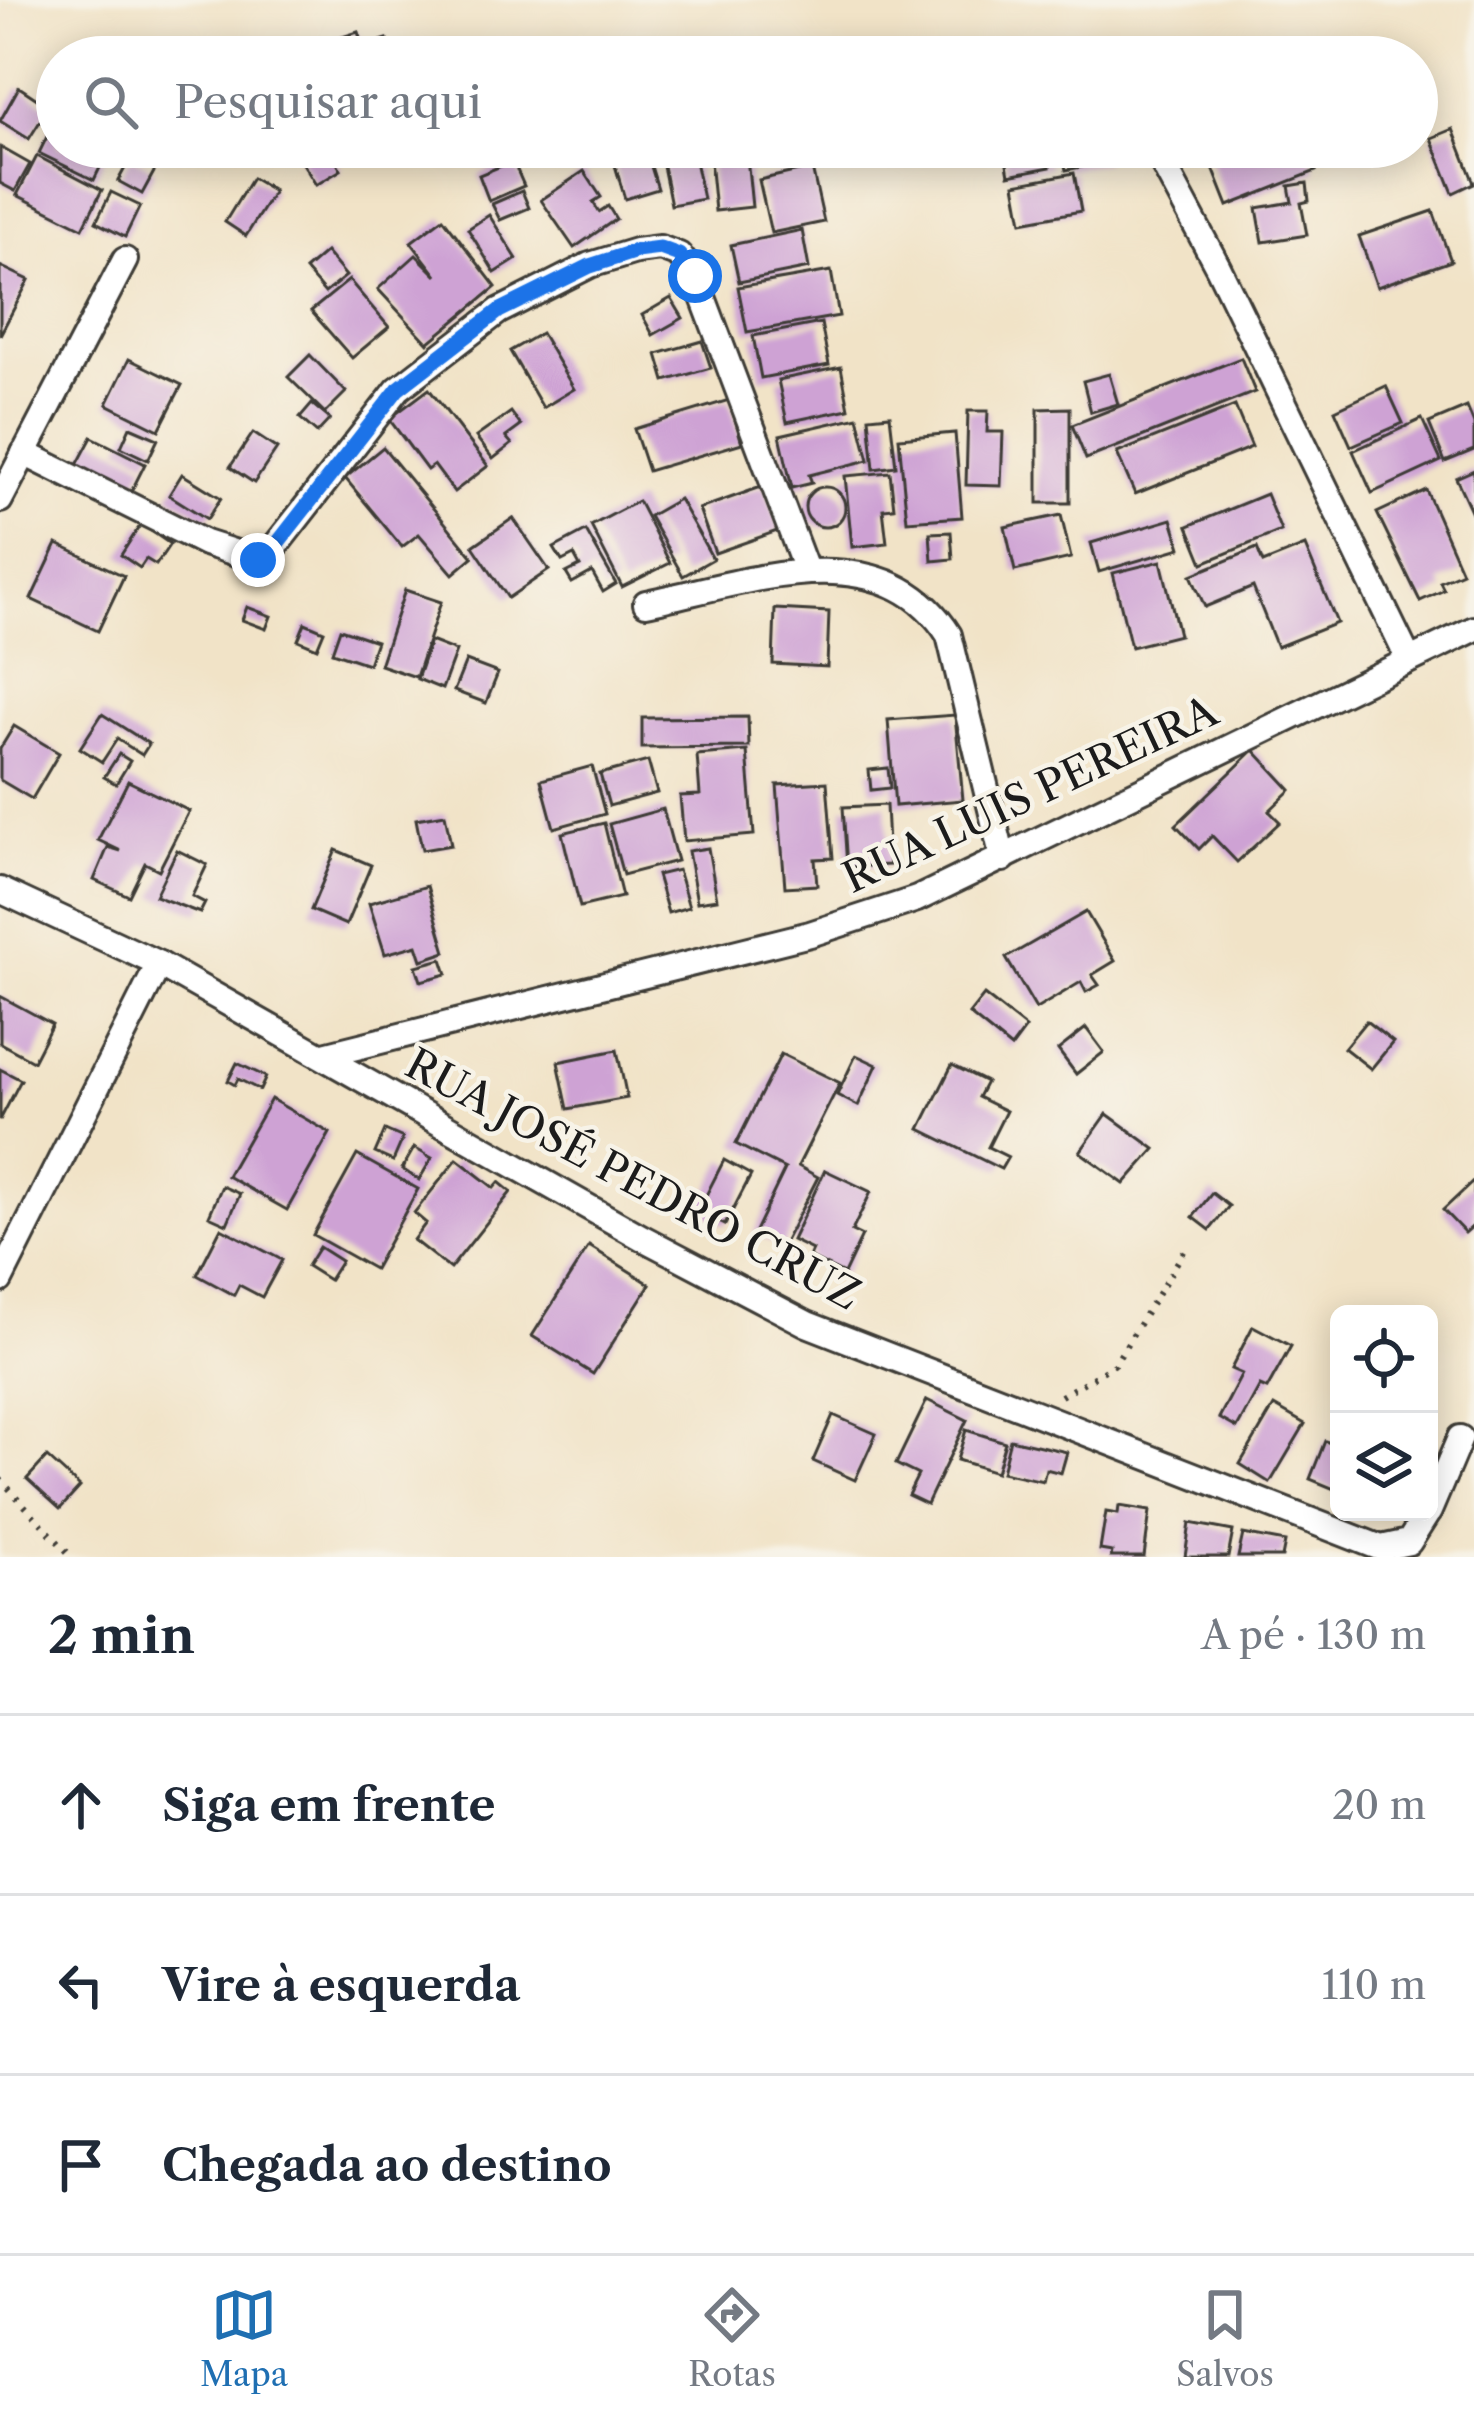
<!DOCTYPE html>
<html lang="pt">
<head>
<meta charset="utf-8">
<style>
	body { margin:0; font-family:"Libre Caslon Text",serif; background:#f2f2f3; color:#1f2937 }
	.controls { position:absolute; right:36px; bottom:36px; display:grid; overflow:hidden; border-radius:18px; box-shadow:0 6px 30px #0003 }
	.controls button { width:108px; height:108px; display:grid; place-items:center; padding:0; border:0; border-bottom:3px solid #e0e1e3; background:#fff; color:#1f2937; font:60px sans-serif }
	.stop { position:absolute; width:36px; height:36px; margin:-27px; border:9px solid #1a73e8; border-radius:50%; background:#fff }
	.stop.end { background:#1a73e8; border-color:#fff; box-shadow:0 3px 12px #0008 }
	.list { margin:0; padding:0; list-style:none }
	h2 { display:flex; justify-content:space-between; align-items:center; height:156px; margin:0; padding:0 48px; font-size:51px }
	h2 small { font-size:39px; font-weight:400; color:#747a83 }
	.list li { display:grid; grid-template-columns:78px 1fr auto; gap:36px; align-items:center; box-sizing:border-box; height:180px; padding:0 48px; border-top:3px solid #e0e1e3 }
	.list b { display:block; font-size:45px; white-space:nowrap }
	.list em { font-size:39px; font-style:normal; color:#747a83 }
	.icon { flex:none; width:66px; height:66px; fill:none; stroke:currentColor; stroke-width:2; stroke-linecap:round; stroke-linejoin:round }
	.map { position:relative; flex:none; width:1474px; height:1557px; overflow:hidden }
	.search { position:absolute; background:#fff; box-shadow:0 6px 30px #0003; left:36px; right:36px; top:36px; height:132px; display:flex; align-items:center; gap:30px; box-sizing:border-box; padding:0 42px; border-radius:66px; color:#747a83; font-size:45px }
	.sheet { height:696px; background:#fff }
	nav { display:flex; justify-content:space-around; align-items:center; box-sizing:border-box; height:168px; border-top:3px solid #e0e1e3; background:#fff; font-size:33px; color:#747a83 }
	nav a { display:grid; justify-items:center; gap:6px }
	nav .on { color:#1f6fb2 }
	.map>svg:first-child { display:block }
</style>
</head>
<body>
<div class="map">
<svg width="1474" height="1557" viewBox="0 0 1474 1557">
	<rect width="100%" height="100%" fill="#f7f3e8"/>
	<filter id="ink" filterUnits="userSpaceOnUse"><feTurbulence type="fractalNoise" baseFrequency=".00833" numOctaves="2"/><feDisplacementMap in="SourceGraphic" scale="24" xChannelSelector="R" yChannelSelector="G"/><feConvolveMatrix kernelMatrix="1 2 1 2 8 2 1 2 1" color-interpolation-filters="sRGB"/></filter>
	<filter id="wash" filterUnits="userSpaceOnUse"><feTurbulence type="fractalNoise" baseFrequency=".004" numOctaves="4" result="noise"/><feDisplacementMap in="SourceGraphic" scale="48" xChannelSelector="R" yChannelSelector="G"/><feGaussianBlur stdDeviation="2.7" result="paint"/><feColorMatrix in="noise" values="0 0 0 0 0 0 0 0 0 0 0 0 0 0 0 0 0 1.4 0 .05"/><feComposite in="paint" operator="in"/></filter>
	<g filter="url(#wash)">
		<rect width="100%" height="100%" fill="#f1e3c7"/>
		<g id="blocks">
			<!-- building -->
			<g fill="#cea2d4">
				<polygon points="358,32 363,47 387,39 392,55 321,57 317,45"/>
				<polygon points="19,87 49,107 29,139 0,121"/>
				<polygon points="57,116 57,147 110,147 94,180 39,153"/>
				<polygon points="1453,129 1474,183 1453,193 1431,138"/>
				<polygon points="0,147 30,164 15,191 0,183"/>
				<polygon points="293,147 328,147 341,170 316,185"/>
				<polygon points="645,147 658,189 625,199 612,155"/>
				<polygon points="1004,147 1046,147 1050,167 1009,175"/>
				<polygon points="1061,147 1103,147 1106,162 1066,170"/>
				<polygon points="1237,147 1307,147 1316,171 1228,206 1209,158"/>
				<polygon points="37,156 102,190 83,228 17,195"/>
				<polygon points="694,156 703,199 671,205 662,161"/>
				<polygon points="131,157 155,170 142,194 118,181"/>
				<polygon points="747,157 752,207 715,211 710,160"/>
				<polygon points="513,161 524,186 489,201 479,175"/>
				<polygon points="812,168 824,222 771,233 759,180"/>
				<polygon points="584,171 601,197 593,202 599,212 608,206 616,219 574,248 541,200"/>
				<polygon points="1074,173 1081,211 1022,222 1015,184"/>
				<polygon points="252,178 274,191 246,236 225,222"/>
				<polygon points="1307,183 1309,201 1301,203 1307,235 1263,242 1257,208 1292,202 1289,186"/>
				<polygon points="522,191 529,208 500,220 492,204"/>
				<polygon points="111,192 140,206 125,237 96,222"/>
				<polygon points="1433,211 1451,261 1377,287 1359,236"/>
				<polygon points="489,215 517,259 495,273 468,229"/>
				<polygon points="443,218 496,287 428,343 378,289 416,255 437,276 411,242"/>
				<polygon points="802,230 809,268 739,282 731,245"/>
				<polygon points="326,252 346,276 325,293 305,270"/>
				<polygon points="0,266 29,280 0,335"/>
				<polygon points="831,271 839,316 747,332 738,287"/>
				<polygon points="349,280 389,327 352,358 311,311"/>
				<polygon points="671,298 683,318 653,335 642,315"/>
				<polygon points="821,323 829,365 761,378 753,336"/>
				<polygon points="541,333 574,389 543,408 510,351"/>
				<polygon points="702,341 711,368 665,381 657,354"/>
				<polygon points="310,355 346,392 325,413 288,377"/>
				<polygon points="1241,358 1255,392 1086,459 1072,425"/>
				<polygon points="129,359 182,385 159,430 107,404"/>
				<polygon points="841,367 849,409 787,422 778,380"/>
				<polygon points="1109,374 1118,404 1091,412 1083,381"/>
				<polygon points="1386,386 1403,423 1351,446 1335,410"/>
				<polygon points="429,389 488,466 454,492 434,465 427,470 389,419"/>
				<polygon points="729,400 742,443 648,471 634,429"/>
				<polygon points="312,404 330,419 317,433 300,418"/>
				<polygon points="1235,406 1252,447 1135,494 1117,453"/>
				<polygon points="1467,407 1474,424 1474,450 1445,462 1429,423"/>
				<polygon points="1070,408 1070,503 1038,503 1038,409"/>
				<polygon points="968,411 988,411 987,432 1003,432 1001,486 966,485"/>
				<polygon points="511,412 521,426 506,437 512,444 493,459 476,437"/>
				<polygon points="890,415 896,466 874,469 869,417"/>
				<polygon points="858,417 869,460 809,475 812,483 792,488 780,435"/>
				<polygon points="1422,419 1441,461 1372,493 1353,451"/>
				<polygon points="130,427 158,439 148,460 121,447"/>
				<polygon points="253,433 277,449 254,483 230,467"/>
				<polygon points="955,433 962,517 907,521 899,438"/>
				<polygon points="92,437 145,464 131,492 77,465"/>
				<polygon points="383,447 473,557 453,574 419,534 402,547 345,478"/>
				<polygon points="1474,470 1474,517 1456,478"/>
				<polygon points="890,472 894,508 883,509 887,543 852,547 845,476"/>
				<polygon points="182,474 221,498 207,519 169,495"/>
				<polygon points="764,486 780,530 715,553 699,509"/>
				<circle cx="825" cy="507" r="20"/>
				<polygon points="1426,490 1462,572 1440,582 1444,590 1420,601 1377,513"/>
				<polygon points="1266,494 1281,531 1203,563 1188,526"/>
				<polygon points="679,499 713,559 683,576 649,516"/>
				<polygon points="638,501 670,563 622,587 591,526"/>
				<polygon points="1061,515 1071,558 1015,571 1005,527"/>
				<polygon points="513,518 549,570 508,598 473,546"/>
				<polygon points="1172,519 1181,548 1099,572 1091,543"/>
				<polygon points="141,524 170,544 156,565 146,559 140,568 121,555"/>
				<polygon points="586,531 616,584 603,592 592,572 572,583 566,573 580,566 574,555 562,561 554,548"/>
				<polygon points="951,532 953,559 932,561 930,533"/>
				<polygon points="57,544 124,576 98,631 31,599"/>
				<polygon points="1305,546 1337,623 1277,647 1253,587 1205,607 1191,575 1257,548 1263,563"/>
				<polygon points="1161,561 1179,635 1131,647 1113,573"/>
				<polygon points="405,590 441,602 416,677 380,665"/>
				<polygon points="247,607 271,616 266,629 242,620"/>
				<polygon points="775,609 829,612 827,667 773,664"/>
				<polygon points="305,623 324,631 317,648 298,640"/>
				<polygon points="340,629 376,641 368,664 332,652"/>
				<polygon points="430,641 456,651 442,689 417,679"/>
				<polygon points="466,661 498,673 486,703 454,691"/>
				<polygon points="102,714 149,744 142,755 117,739 102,762 80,748"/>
				<polygon points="955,715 963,800 895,806 888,720"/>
				<polygon points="748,717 749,747 642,748 642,718"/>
				<polygon points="14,726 59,753 32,799 0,780 0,749"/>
				<polygon points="1254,750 1291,790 1269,811 1280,822 1237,862 1212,836 1199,849 1176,825"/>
				<polygon points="747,751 754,835 684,841 680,796 700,795 697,755"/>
				<polygon points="119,754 130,761 116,784 104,777"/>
				<polygon points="648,761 657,793 609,806 600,774"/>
				<polygon points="592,766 605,814 554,828 541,780"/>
				<polygon points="888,768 890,788 871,790 869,770"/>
				<polygon points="128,781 189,811 159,870 145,863 129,896 94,880 108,847 121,851 98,840"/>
				<polygon points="827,782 833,858 815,859 817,885 785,887 777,785"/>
				<polygon points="886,805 889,865 847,867 843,807"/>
				<polygon points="663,809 677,861 623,875 609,824"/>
				<polygon points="445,814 451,845 422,850 416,819"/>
				<polygon points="604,823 622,897 580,907 562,833"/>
				<polygon points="708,848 717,899 697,902 688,851"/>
				<polygon points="177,850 207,865 192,896 205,903 200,913 155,896"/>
				<polygon points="336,850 371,865 346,925 311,910"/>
				<polygon points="678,870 689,907 668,913 657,875"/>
				<polygon points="427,886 446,952 422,960 417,945 385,954 369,903"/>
				<polygon points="1086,912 1115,961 1092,975 1099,985 1086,992 1081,982 1036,1009 1006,958"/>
				<polygon points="442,959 447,974 421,981 416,966"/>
				<polygon points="984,995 1026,1028 1011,1048 969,1014"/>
				<polygon points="0,996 52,1024 33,1061 0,1043"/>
				<polygon points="1366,1021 1393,1042 1371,1069 1344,1048"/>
				<polygon points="1086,1028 1104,1052 1076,1074 1058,1050"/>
				<polygon points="617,1050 627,1098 568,1109 558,1062"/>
				<polygon points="781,1054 840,1083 798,1166 818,1177 782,1247 754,1233 785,1169 736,1144"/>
				<polygon points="856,1055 877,1065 858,1106 837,1095"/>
				<polygon points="237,1063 266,1077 260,1090 238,1079 235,1085 228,1081"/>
				<polygon points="952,1065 986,1082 978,1097 1006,1111 988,1147 1008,1157 1001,1169 920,1129"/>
				<polygon points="0,1069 21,1080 0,1120"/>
				<polygon points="271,1099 330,1133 287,1210 227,1176"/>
				<polygon points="1107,1114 1155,1149 1124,1184 1080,1152"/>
				<polygon points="385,1130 403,1138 393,1161 375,1153"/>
				<polygon points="414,1148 432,1158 419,1180 402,1169"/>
				<polygon points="357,1155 418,1189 374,1269 313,1235"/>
				<polygon points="457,1159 494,1188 499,1182 511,1192 450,1269 413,1240 426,1223 414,1213"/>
				<polygon points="724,1160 751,1175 725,1225 698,1211"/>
				<polygon points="825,1170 871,1192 852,1231 862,1236 844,1274 809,1257 812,1250 792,1240"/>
				<polygon points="1474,1181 1474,1225 1465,1233 1443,1210"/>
				<polygon points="222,1186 240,1194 227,1224 209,1216"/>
				<polygon points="1212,1193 1229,1206 1210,1230 1193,1217"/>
				<polygon points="221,1228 282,1260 262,1297 239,1285 234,1295 197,1275"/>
				<polygon points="589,1246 650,1284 593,1374 532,1336"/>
				<polygon points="319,1247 341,1261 329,1280 307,1266"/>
				<polygon points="1253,1326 1291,1346 1267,1389 1260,1386 1237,1428 1219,1418 1242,1374 1231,1369"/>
				<polygon points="927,1400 967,1420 927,1504 908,1495 918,1475 896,1464"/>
				<polygon points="1274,1406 1305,1424 1270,1483 1240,1464"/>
				<polygon points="833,1415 876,1434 855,1480 813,1461"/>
				<polygon points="966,1430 1005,1442 996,1472 957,1460"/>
				<polygon points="1010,1439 1067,1452 1061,1473 1046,1469 1043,1481 1002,1472"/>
				<polygon points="1325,1441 1339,1446 1339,1491 1310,1479"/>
				<polygon points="47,1457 80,1487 60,1509 27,1479"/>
				<polygon points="1119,1506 1150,1511 1144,1557 1111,1557 1112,1552 1100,1550 1106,1512 1118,1514"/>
				<polygon points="1190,1523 1233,1531 1228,1557 1185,1557"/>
				<polygon points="1243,1534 1285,1542 1282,1557 1238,1557"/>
			</g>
		</g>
	</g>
	<g filter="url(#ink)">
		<use href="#blocks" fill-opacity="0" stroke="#3c3a36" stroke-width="3"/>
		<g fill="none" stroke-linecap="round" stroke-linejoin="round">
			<!-- street casing -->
			<g stroke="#3c3a36" stroke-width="30">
				<g id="street">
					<polyline points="1089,55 1091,57"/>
					<polyline points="1154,147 1218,267 1408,658"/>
					<polyline points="24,453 205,543 258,560 273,549 398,389 499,311 590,265 636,251 660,248 679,255 695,276 806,570"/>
					<polyline points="0,500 125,260"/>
					<path d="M646,603C745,583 883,530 949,635L1003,859"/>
					<polyline points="0,890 159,964 641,1237 807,1324 1381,1548 1409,1542 1428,1512"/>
					<polyline points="324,1055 810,934 917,899 1474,629"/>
					<polyline points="0,1280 159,964"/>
					<polyline points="1429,1511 1460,1438"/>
				</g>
			</g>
			<!-- path -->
			<g stroke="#3c3a36" stroke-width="6" stroke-dasharray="3 9" stroke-linecap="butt">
				<polyline points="1061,1396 1114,1365 1188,1245"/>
				<polyline points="0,1479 72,1557"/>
			</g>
			<!-- street -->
			<use href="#street" stroke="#fff" stroke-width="24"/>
		</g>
	</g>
	<g fill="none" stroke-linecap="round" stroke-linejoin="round" filter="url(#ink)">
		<!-- route -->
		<polyline stroke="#1a73e8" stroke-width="15" points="258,560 273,549 398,389 499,311 590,266 636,251 660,248 679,255 695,276"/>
	</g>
	<g text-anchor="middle" stroke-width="9" stroke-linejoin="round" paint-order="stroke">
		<!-- street labels -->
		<g font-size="42" fill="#1c1c1c" stroke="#f7f3e8">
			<text transform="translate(1030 794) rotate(-25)" y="15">RUA LUIS PEREIRA</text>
			<text transform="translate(633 1179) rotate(28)" y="15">RUA JOSÉ PEDRO CRUZ</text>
		</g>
	</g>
</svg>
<div class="controls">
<button><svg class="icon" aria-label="locate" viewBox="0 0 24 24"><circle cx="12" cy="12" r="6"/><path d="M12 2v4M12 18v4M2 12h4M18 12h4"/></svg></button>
<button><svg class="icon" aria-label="layers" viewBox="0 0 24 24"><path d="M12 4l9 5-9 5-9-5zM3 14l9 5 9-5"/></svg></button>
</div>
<div class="stop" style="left:695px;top:276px"></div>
<div class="stop end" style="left:258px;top:560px"></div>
<div class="search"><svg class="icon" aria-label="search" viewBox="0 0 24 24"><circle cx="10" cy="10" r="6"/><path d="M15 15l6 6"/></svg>Pesquisar aqui</div>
</div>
<section class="sheet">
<h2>2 min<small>A pé · 130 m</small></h2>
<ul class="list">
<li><svg class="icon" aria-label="ahead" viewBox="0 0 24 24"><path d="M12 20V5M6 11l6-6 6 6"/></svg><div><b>Siga em frente</b></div><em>20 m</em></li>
<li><svg class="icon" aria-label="left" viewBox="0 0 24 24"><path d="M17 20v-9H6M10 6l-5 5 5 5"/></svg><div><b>Vire à esquerda</b></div><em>110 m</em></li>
<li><svg class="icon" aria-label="arrive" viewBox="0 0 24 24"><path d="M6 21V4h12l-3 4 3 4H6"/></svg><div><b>Chegada ao destino</b></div></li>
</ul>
</section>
<nav>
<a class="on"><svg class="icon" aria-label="map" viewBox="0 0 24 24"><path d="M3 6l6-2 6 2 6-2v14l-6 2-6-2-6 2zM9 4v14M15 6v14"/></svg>Mapa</a>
<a><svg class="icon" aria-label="directions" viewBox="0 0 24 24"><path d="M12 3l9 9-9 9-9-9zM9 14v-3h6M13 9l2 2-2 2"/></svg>Rotas</a>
<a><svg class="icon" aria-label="saved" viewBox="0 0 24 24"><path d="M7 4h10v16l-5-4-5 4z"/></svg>Salvos</a>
</nav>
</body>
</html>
